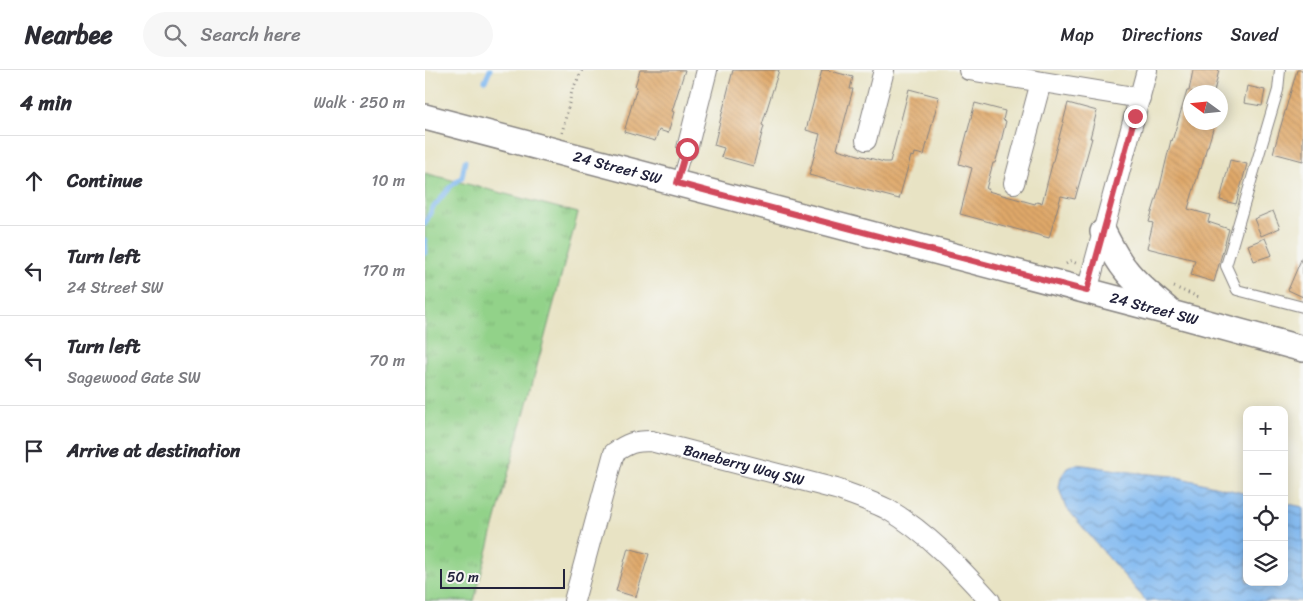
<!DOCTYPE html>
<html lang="en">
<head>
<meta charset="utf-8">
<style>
	body { margin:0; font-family:Sriracha,sans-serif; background:#f7f7f7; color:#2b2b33 }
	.controls { position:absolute; right:15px; bottom:15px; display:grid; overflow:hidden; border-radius:10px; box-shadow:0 2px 12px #0003 }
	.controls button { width:45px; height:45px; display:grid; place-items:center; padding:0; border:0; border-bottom:1px solid #e1e1e2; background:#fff; color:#2b2b33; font:25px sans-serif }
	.compass { position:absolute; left:758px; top:15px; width:45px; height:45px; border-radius:50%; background:#fff; box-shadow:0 2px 12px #0003; rotate:285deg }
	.scale { position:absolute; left:15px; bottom:12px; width:125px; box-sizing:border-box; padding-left:5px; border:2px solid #22223b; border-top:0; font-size:14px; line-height:18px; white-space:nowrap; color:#22223b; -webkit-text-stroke:4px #f6f6f2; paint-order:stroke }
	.stop { position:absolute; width:15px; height:15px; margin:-11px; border:4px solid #d1495b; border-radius:50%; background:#fff }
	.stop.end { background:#d1495b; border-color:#fff; box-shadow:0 1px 5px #0008 }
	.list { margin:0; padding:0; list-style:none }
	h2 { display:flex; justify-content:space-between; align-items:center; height:65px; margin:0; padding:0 20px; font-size:21px }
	h2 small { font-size:16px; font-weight:400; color:#7c7c81 }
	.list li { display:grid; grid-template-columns:32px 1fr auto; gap:15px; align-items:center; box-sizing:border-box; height:90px; padding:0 20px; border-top:1px solid #e1e1e2 }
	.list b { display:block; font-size:19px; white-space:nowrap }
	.list p { margin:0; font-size:16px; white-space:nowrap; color:#7c7c81 }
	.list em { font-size:16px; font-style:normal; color:#7c7c81 }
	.icon { flex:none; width:28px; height:28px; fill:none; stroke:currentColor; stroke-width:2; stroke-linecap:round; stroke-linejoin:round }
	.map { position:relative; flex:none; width:878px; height:531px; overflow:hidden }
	header { display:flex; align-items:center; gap:30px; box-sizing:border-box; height:70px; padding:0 25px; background:#fff; border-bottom:1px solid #e1e1e2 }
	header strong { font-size:24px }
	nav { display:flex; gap:28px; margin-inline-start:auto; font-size:18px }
	.search { width:350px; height:45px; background:#f7f7f7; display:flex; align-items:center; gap:12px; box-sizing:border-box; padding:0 18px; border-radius:28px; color:#7c7c81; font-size:19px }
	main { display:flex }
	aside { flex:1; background:#fff }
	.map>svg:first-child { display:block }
</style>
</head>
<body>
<header>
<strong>Nearbee</strong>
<div class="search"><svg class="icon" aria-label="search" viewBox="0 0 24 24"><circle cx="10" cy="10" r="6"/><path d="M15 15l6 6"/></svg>Search here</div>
<nav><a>Map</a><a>Directions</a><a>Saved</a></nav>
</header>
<main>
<aside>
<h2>4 min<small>Walk · 250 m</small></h2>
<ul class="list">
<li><svg class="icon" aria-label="ahead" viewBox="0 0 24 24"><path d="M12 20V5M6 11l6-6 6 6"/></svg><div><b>Continue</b></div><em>10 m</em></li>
<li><svg class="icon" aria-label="left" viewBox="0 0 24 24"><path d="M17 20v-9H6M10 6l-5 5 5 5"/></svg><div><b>Turn left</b><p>24 Street SW</p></div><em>170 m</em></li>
<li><svg class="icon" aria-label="left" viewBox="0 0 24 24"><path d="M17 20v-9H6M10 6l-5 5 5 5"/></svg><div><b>Turn left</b><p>Sagewood Gate SW</p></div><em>70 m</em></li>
<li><svg class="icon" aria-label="arrive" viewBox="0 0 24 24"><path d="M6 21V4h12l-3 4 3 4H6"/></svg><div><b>Arrive at destination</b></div></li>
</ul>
</aside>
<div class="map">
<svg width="878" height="531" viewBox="0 0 878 531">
	<defs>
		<pattern id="grass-tufts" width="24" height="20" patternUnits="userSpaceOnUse" patternTransform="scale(1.25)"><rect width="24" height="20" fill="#92d289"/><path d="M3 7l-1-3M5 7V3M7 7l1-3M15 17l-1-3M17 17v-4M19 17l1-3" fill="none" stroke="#7eb477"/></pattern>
		<pattern id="water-waves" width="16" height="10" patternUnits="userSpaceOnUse" patternTransform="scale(1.25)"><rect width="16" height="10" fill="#81b9f1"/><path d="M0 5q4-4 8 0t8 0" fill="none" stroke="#6996c4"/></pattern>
		<pattern id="building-back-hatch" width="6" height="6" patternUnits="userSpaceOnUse" patternTransform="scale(1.25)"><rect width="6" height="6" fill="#dfa869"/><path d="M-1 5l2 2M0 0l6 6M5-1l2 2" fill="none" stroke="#bf905c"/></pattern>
	</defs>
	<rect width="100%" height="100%" fill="#f6f6f2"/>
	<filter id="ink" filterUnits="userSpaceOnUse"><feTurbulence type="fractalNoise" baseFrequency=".02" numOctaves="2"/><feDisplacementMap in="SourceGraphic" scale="10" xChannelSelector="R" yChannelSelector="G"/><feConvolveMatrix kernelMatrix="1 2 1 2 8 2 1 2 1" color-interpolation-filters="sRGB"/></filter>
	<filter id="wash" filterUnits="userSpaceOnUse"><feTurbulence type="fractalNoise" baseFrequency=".0096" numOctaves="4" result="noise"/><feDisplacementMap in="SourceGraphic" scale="20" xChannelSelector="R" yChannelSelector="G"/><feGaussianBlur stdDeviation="1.12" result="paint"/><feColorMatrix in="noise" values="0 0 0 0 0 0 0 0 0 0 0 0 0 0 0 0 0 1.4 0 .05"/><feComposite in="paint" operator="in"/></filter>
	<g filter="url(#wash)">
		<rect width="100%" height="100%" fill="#e8e3c4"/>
		<!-- grass -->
		<polygon fill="url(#grass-tufts)" stroke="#5a7a62" points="0,103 153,143 49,531 0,531"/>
		<!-- water -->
		<polygon fill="url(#water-waves)" stroke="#526e96" points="652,394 713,403 748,406 822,424 822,512 859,512 859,433 878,437 878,531 721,531 671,473 640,436 634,418 636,407 642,398"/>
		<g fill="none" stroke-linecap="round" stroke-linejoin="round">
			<!-- stream -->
			<g stroke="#81b9f1" stroke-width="5">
				<polyline points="60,11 65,0"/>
				<polyline points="0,154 7,139 25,117 37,107 40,91"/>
				<polyline points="0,170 1,181 0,183"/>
			</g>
		</g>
		<g id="blocks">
			<!-- building -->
			<g fill="url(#building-back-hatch)">
				<polygon points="215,0 260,0 247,41 249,42 243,63 234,60 230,71 199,62 212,17 210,16"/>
				<polygon points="308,0 354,0 337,55 339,56 328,96 296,87 299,78 289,75"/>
				<polygon points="397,0 402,0 428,7 425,19 428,19 412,79 459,92 465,92 484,19 514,27 499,85 490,83 489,87 486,86 474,129 384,105 395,64 381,60"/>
				<polygon points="768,0 794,0 789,22 766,22 766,52 790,52 783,76 782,76 776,99 775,98 763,139 785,145 783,152 804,159 789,212 766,205 770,190 722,178 728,153 724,152 735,116 746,70 747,71 762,21 764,21"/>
				<polygon points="872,0 878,0 878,91 848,83"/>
				<polygon points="822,16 840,20 837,36 819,33"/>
				<polygon points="550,33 580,41 578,50 581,51 574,80 570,93 568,93 561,119 564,119 563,121 610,134 611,132 617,133 643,33 672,41 665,68 667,68 650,129 636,126 624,168 535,144 547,98 534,94"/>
				<polygon points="805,90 822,94 811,134 795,130"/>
				<polygon points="848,141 855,158 836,166 829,149"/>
				<polygon points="840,168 847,185 829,191 823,175"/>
				<polygon points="878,185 878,227 863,220"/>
				<polygon points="203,478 224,484 211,527 191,521"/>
			</g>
		</g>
	</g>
	<g filter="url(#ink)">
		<use href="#blocks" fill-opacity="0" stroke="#858280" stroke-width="1"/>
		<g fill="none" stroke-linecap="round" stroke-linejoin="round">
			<!-- service casing -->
			<g stroke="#858280" stroke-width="12">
				<g id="service">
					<polyline points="855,0 853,20 801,196 812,220 878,237"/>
					<polyline points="252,113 262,79"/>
				</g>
			</g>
			<!-- minor casing -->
			<g stroke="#858280" stroke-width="22">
				<g id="minor">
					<polyline points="544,0 715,28"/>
					<polyline points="441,70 459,0"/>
					<polyline points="262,79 282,0"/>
					<polyline points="589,113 616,12"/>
					<polyline points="662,221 722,0"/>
					<path id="s1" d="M149,531L189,383C203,373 209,371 226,371L411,419C428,425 446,431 462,439C502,462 534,497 565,531"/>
				</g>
			</g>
			<!-- tertiary casing -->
			<g stroke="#858280" stroke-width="28">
				<g id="tertiary">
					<path id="s2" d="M0,47L746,243L878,279"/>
					<path d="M678,162C685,175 691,188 700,199C712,215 728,227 743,240"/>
				</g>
			</g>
			<!-- path -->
			<g stroke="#858280" stroke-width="3" stroke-dasharray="1 4" stroke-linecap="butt">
				<polyline points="137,63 147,21 157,0"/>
				<polyline points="641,194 646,191 653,194"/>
				<polyline points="749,217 776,228"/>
			</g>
			<!-- service -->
			<use href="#service" stroke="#fff" stroke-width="10"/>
			<!-- minor -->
			<use href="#minor" stroke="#fff" stroke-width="20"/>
			<!-- tertiary -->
			<use href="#tertiary" stroke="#fff" stroke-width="25"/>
		</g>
	</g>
	<g fill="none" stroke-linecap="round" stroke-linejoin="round" filter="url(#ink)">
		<!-- route -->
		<polyline stroke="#d1495b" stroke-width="6" points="262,79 252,113 662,221 710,46"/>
	</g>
	<g text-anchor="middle" stroke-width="4" stroke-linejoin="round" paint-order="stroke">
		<!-- street labels -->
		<g font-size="15" fill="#22223b" stroke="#f6f6f2">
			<text dy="5" stroke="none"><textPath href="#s2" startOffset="199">24 Street SW</textPath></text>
			<text dy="5" stroke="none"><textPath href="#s2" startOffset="754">24 Street SW</textPath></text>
			<text dy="5" stroke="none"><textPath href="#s1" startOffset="289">Baneberry Way SW</textPath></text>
		</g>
	</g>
</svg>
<div class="controls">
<button>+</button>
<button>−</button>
<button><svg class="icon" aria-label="locate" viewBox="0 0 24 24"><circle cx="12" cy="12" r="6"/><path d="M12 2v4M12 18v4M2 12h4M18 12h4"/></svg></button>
<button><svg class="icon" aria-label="layers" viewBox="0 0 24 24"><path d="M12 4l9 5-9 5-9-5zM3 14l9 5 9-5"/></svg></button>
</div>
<svg class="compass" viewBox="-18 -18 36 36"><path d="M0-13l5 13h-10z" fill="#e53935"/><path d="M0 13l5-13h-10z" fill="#7c7c81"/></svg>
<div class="scale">50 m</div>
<div class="stop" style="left:262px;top:79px"></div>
<div class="stop end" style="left:710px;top:46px"></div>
</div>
</main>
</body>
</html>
